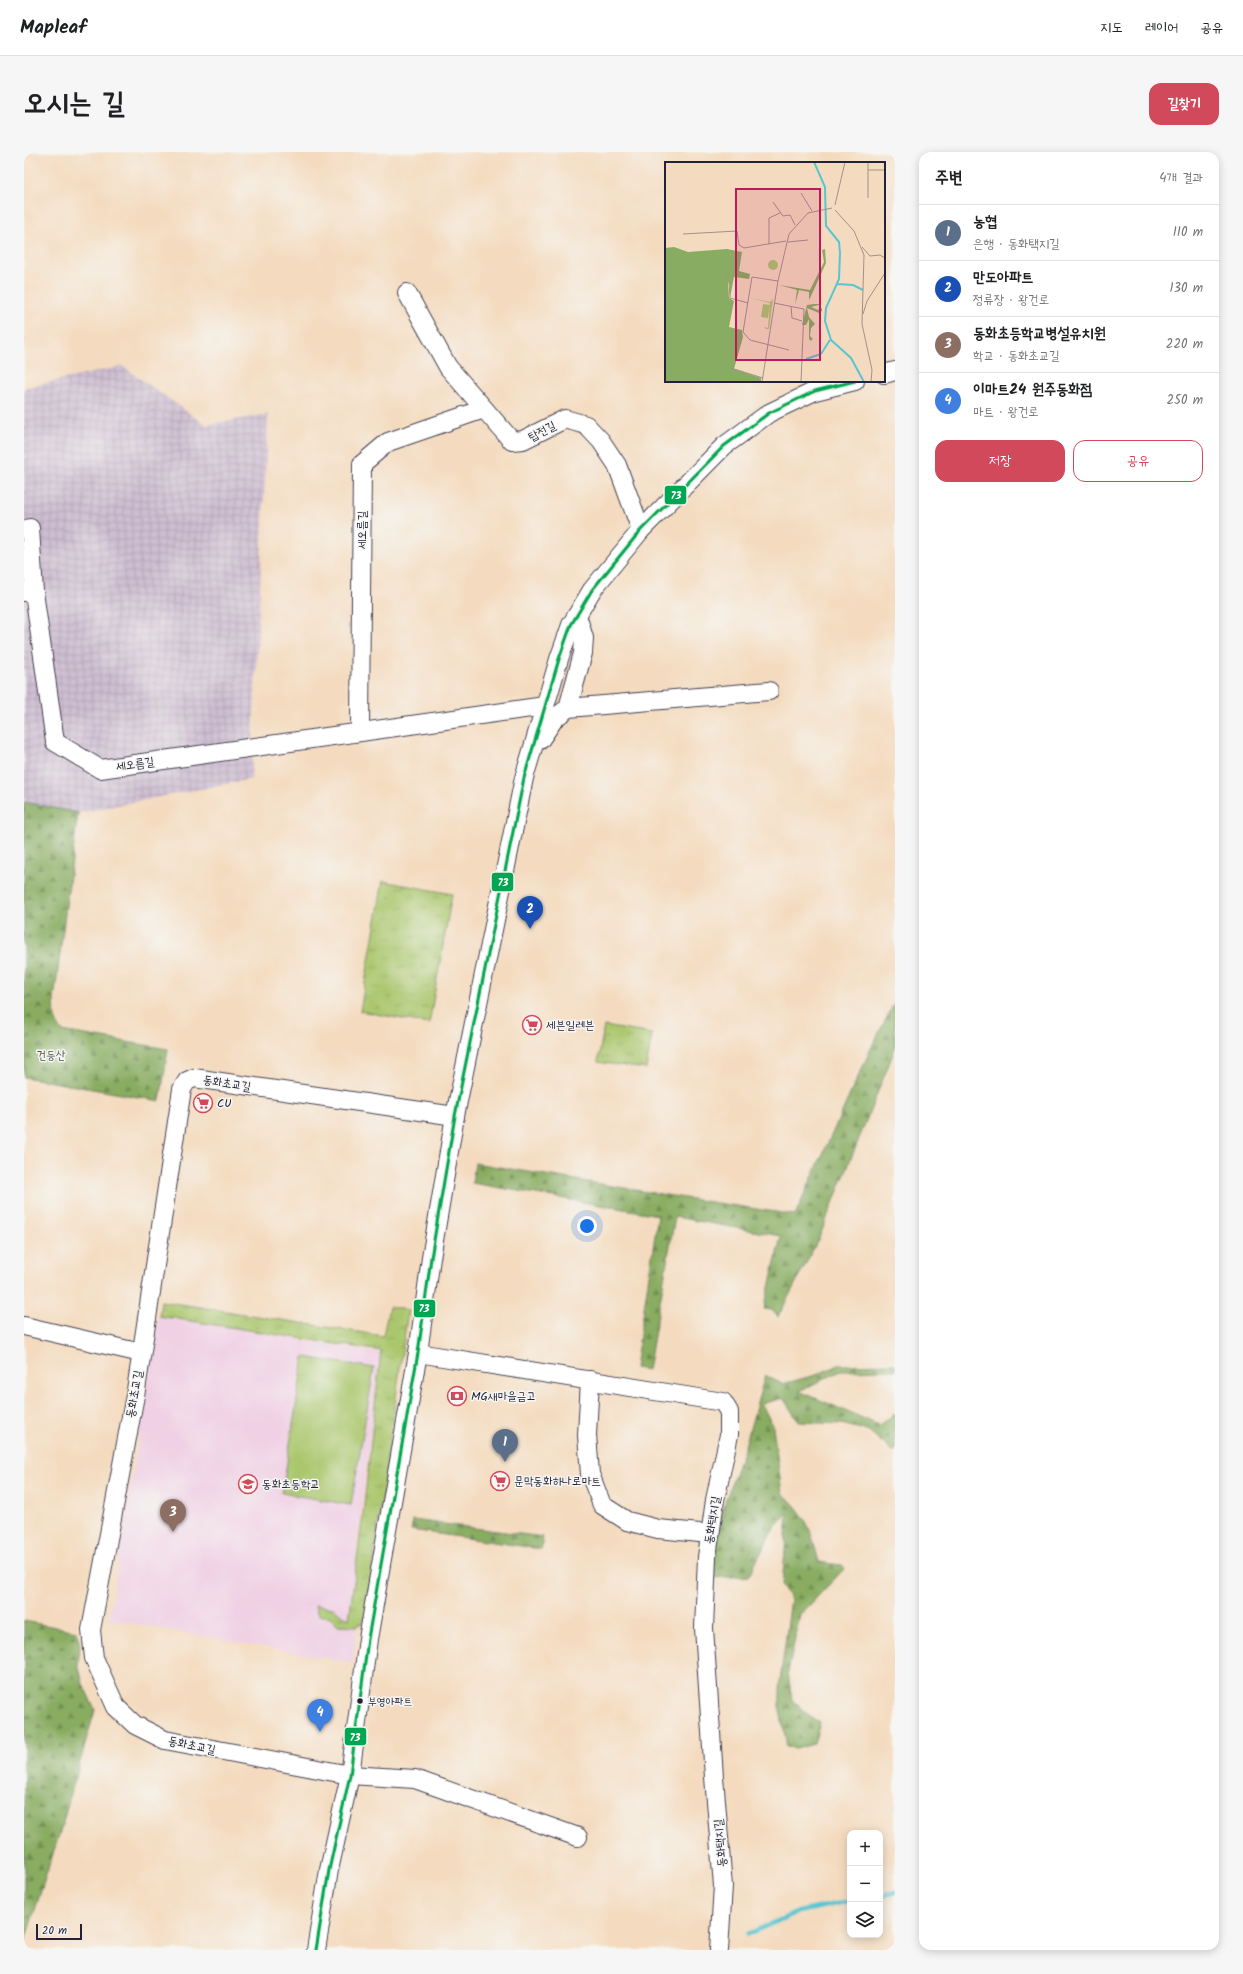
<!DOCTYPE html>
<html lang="ko">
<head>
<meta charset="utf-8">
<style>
	body { margin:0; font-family:Kalam,"Poor Story",sans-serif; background:#f6f6f6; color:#202124 }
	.controls { position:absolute; right:12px; bottom:12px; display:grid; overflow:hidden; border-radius:8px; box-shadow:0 2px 10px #0003 }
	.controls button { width:36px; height:36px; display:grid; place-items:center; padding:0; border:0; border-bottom:1px solid #e0e0e0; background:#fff; color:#202124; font:20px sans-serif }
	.scale { position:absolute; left:12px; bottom:10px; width:46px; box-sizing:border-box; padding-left:4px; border:2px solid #22223b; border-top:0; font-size:11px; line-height:14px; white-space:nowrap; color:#22223b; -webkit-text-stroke:3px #f6f6f2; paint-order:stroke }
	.you { position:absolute; left:563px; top:1074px; width:14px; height:14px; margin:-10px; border:3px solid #fff; border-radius:50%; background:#1a73e8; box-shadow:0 0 0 6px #1a73e833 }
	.badge { display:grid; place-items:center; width:26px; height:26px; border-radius:50%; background:#d1495b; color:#fff; font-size:13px; font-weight:700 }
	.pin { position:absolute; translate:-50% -33px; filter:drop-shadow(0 1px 2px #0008) }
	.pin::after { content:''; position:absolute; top:21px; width:14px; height:12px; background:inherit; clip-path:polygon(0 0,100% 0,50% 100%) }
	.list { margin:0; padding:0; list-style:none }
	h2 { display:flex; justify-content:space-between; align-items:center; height:52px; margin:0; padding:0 16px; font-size:17px }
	h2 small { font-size:13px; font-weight:400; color:#757577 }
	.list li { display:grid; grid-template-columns:26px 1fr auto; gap:12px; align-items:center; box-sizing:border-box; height:56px; padding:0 16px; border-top:1px solid #e0e0e0 }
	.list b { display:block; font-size:15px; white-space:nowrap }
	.list p { margin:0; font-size:13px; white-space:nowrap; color:#757577 }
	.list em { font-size:13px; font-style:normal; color:#757577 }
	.actions { display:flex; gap:8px; padding:12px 16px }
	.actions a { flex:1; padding:9px 0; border:1px solid #d1495b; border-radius:12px; text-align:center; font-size:14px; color:#d1495b }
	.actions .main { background:#d1495b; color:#fff }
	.icon { flex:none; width:22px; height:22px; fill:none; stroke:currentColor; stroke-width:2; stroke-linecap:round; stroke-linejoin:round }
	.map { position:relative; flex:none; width:871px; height:1798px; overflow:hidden; border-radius:12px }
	header { display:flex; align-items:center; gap:24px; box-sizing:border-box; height:56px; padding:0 20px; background:#fff; border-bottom:1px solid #e0e0e0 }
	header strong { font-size:19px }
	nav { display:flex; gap:22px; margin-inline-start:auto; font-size:14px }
	.intro { display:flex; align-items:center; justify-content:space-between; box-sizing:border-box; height:96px; padding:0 24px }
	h1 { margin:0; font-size:28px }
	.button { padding:10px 18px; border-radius:12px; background:#d1495b; color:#fff; font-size:14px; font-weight:700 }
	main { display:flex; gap:24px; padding:0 24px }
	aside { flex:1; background:#fff; border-radius:12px; box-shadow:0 2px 10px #0003 }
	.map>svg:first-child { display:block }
</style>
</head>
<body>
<header>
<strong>Mapleaf</strong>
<nav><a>지도</a><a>레이어</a><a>공유</a></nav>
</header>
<div class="intro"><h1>오시는 길</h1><a class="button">길찾기</a></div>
<main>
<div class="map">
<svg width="871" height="1798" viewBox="0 0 871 1798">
	<defs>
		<pattern id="industrial-grid" width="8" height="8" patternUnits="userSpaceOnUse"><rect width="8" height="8" fill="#cebed1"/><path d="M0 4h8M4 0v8" fill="none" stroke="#b1a3b4"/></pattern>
		<pattern id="grass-tufts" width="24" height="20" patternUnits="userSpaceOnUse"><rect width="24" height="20" fill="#abc76e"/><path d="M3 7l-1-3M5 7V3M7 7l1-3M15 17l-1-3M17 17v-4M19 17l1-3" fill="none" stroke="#93ab60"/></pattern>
		<pattern id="forest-firs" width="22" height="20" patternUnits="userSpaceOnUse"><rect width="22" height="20" fill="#88ac61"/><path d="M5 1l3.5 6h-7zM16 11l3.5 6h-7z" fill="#6f8c51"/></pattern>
	</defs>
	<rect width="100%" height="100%" fill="#f6f6f2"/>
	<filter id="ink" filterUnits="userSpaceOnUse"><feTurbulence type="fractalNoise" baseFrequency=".025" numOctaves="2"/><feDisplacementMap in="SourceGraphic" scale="8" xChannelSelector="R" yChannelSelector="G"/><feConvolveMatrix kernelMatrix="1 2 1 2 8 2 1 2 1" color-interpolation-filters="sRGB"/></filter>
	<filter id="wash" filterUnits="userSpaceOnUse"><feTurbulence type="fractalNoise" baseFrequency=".012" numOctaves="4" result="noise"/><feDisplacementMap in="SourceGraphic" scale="16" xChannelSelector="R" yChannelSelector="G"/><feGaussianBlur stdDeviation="0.9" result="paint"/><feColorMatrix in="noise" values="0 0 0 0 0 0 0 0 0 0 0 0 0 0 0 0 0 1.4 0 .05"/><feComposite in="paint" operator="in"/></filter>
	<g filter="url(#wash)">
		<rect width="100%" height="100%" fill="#f4dbbf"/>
		<!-- built -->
		<polygon fill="#f0d0e4" points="135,1164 356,1201 325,1463 333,1475 329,1511 85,1467"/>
		<!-- industrial -->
		<polygon fill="url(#industrial-grid)" points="98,214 182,273 244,262 227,627 54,661 0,650 0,236"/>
		<!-- grass -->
		<g fill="url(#grass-tufts)" stroke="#667454">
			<polygon points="359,729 428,742 405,872 336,859"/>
			<polygon points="580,874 628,882 622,917 574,910"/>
			<polygon points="137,1149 359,1184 365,1155 384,1158 341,1469 332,1474 314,1473 306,1465 294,1463 291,1453 309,1456 325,1467 339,1362 357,1199 135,1164"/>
		</g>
		<!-- forest -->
		<g fill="url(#forest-firs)" stroke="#55674e">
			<polygon points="0,650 54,661 30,848 31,867 38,879 144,897 136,949 0,925"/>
			<polygon points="871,850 871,897 795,1086 754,1165 748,1158 740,1157 757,1084 651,1065 624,1218 611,1216 634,1063 448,1031 451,1011 642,1043 771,1063 849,892"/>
			<path d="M871,1212V1218L817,1219L775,1239L855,1273L871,1262V1299H868L845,1279L817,1272L775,1270L759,1246L738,1252L749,1275L758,1341C785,1365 786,1377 795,1410L817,1413L820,1417L776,1463L764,1520L768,1548L791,1569L796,1570L790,1592L771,1597L761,1593L762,1588L756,1559V1530L767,1447L758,1434L764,1361L750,1375L725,1424L686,1426L692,1387L703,1344L721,1294L741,1223L758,1232L792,1223L814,1213Z"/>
			<polygon points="389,1368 519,1385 517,1397 387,1378"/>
			<polygon points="0,1469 53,1479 56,1494 54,1512 59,1532 71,1558 36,1680 0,1792"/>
		</g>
		<!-- pitch -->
		<polygon fill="#abc76e" stroke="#667454" points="280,1205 350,1216 327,1353 258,1341"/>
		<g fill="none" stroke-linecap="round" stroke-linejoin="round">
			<!-- stream -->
			<g stroke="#59c5d2" stroke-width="4.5">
				<polyline points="856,1745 871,1740"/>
				<polyline points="724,1782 774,1760 826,1749"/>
			</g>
		</g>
	</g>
	<g filter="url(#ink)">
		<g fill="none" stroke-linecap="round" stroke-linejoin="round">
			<!-- minor casing -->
			<g stroke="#423e4f" stroke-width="20">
				<g id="minor">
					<polyline points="383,141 424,215 488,289 499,288 541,267 562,273 577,289 593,313 617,378"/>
					<polyline points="860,222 871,219"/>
					<polyline points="6,376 10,440"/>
					<polyline points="0,440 10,440 31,590 76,617 521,554"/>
					<polyline points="544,556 559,501 560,486 553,463"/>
					<polyline points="336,580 338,312 364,290 460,257"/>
					<polyline points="516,588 531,566 544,556 745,539"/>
					<polyline points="431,964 170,926 163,929 158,937 112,1238 67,1478 70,1506 92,1555 111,1573 141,1588 326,1623 391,1627 554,1685"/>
					<polyline points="0,1174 117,1201"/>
					<polyline points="394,1201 699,1250 705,1260 705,1283 691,1348 683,1405 680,1476 690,1625 699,1734 695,1798"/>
					<polyline points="566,1228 563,1283 566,1322 578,1353 603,1369 634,1377 686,1382"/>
					<polyline points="292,1798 305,1718 326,1623 344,1487 394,1201 407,1106 431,964 500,626 535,507 547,473 568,438 617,378 700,294 745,261 791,239 831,229"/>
				</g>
			</g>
			<!-- minor -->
			<use href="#minor" stroke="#fff" stroke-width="18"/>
			<!-- bus-1 casing -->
			<g stroke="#f6f6f2" stroke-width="6">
				<polyline id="bus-1" points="292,1798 305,1718 326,1623 344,1487 394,1201 407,1106 431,964 500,626 535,507 547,473 568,438 617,378 700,294 745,261 791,239 831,229"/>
			</g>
			<!-- bus-1 -->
			<use href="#bus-1" stroke="#00a651" stroke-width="3"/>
		</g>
	</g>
	<!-- icons -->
	<defs>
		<g id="supermarket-ring" transform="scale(1)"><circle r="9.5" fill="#f6f6f2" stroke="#d1495b" stroke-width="1.5"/><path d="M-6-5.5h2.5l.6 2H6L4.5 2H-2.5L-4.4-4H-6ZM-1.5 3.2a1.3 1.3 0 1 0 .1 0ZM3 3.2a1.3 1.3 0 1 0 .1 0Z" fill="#d1495b"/></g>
		<g id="bank-ring" transform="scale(1)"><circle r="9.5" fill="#f6f6f2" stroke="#d1495b" stroke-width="1.5"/><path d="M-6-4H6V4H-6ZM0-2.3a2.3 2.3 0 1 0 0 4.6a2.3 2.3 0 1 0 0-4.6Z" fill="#d1495b"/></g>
		<g id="school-ring" transform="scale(1)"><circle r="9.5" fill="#f6f6f2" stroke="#d1495b" stroke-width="1.5"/><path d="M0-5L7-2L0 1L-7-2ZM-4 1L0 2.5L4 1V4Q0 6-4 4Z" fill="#d1495b"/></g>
	</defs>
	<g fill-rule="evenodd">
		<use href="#supermarket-ring" x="508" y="873"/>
		<use href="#supermarket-ring" x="179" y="951"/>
		<use href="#bank-ring" x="433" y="1244"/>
		<use href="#supermarket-ring" x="476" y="1329"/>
		<use href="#school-ring" x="224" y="1332"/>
	</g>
	<!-- markers -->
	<circle fill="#22223b" stroke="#f6f6f2" stroke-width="1.5" cx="336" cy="1549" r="3.5"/>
	<g text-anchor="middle" stroke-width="3" stroke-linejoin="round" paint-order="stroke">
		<!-- bus labels -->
		<g font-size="11" fill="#22223b" stroke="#f6f6f2" text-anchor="start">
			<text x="344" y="1553">부영아파트</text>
		</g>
		<!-- street labels -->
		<g font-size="12" fill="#22223b" stroke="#f6f6f2">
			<text transform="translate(518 279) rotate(-27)" y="4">탑전길</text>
			<text transform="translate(338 378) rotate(-90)" y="4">세오름길</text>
			<text transform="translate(111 612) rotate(-8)" y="4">세오름길</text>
			<text transform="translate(203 931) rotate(9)" y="4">동화초교길</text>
			<text transform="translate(110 1242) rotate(-80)" y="4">동화초교길</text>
			<text transform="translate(688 1368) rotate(-81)" y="4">동화택지길</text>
			<text transform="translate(168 1593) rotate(12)" y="4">동화초교길</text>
			<text transform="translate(696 1691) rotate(-95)" y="4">동화택지길</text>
		</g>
		<!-- poi labels -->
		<g font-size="12" fill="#22223b" stroke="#f6f6f2" text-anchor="start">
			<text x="522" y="877">세븐일레븐</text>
			<text x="193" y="955">CU</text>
			<text x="447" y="1248">MG새마을금고</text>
			<text x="490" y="1333">문막동화하나로마트</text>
			<text x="238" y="1336">동화초등학교</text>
		</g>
		<!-- park labels -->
		<g font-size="12" fill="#4b544a" stroke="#f6f6f2">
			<text x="27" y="907">건등산</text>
		</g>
	</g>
	<!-- overview -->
	<g transform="translate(641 10)">
		<rect width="220" height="220" fill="#f4dbbf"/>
		<path d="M103 103a5 5 0 1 1 10 0a5 5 0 1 1-10 0ZM85,136L105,140L108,137L104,167H101L99,165L103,166L105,141Z" fill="#abc76e"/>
		<path d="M9,85L23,90L62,87L77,90L74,109L85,112L84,117L69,115L65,136V124L63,119L64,136L69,139L64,165L77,168L78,175L69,207L96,216V220H0V86ZM160,87L161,101L146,134L144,138V130L134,128L130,143L132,128L114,123L145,128L159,100L157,88ZM149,142H157L146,145L153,148L157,146V149L154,151L142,146L144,155L150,162L146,166L145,174L148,177L145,179L144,176V157L141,163H137L142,143Z" fill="#88ac61"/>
		<path d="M98,142L105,143L103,156L96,155Z" fill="#abc76e"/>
		<path fill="none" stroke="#59c5d2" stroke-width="2" d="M149,0L160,25L161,64L174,80L175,91L174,117L161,146L160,159L166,178L186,196L199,220M172,122L188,123L198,128M141,197L156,192L165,178"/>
		<path fill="none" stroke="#a0918a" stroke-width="1" d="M203,8H220M136,31L147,49M203,36V0M108,40L118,54L125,53L130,63M170,43L180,0M170,48L189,69L199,93L197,162L207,208L206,220M18,72L72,69L74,83L79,86L121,79M123,80L143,78M104,82V56L115,51M197,85L205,94L215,93L220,96M59,112L64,119L65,136L83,141M113,119L87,115L78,170L85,178L124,188M109,141L139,147L136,220M126,144L127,156L137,159M198,152L202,139L220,111M66,206L98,216M97,220L113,119L124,72L143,51L167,46"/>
		<path fill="#c2185b" fill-opacity="0.15" stroke="#c2185b" stroke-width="2" d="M71,27H155V198H71Z"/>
		<rect width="220" height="220" fill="none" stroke="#22223b" stroke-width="2"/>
	</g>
	<g stroke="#f6f6f2" stroke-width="1.5">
		<rect x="640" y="333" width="23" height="20" rx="4" fill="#00a651"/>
		<rect x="467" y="720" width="23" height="20" rx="4" fill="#00a651"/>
		<rect x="389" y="1147" width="23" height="19" rx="4" fill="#00a651"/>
		<rect x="320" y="1575" width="23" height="19" rx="4" fill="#00a651"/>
	</g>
	<g font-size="11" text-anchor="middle" font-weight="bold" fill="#fff">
		<text x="652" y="347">73</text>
		<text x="479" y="734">73</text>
		<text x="400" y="1160">73</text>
		<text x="331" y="1589">73</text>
	</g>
</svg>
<div class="controls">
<button>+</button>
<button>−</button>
<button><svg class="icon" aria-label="layers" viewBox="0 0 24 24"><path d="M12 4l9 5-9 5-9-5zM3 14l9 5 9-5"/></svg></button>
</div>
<div class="scale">20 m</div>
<div class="you"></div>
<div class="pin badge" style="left:481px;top:1310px;background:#5c6f8a">1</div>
<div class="pin badge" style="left:506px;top:777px;background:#1a4fb4">2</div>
<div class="pin badge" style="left:149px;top:1380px;background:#8d6e63">3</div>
<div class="pin badge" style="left:296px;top:1580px;background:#3f7fe0">4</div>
</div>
<aside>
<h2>주변<small>4개 결과</small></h2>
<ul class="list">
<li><span class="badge" style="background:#5c6f8a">1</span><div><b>농협</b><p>은행 · 동화택지길</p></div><em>110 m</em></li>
<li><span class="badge" style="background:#1a4fb4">2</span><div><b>만도아파트</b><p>정류장 · 왕건로</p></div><em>130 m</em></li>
<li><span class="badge" style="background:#8d6e63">3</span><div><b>동화초등학교병설유치원</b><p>학교 · 동화초교길</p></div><em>220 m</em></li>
<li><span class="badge" style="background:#3f7fe0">4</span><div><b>이마트24 원주동화점</b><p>마트 · 왕건로</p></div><em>250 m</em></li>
</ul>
<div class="actions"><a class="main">저장</a><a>공유</a></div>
</aside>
</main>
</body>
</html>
